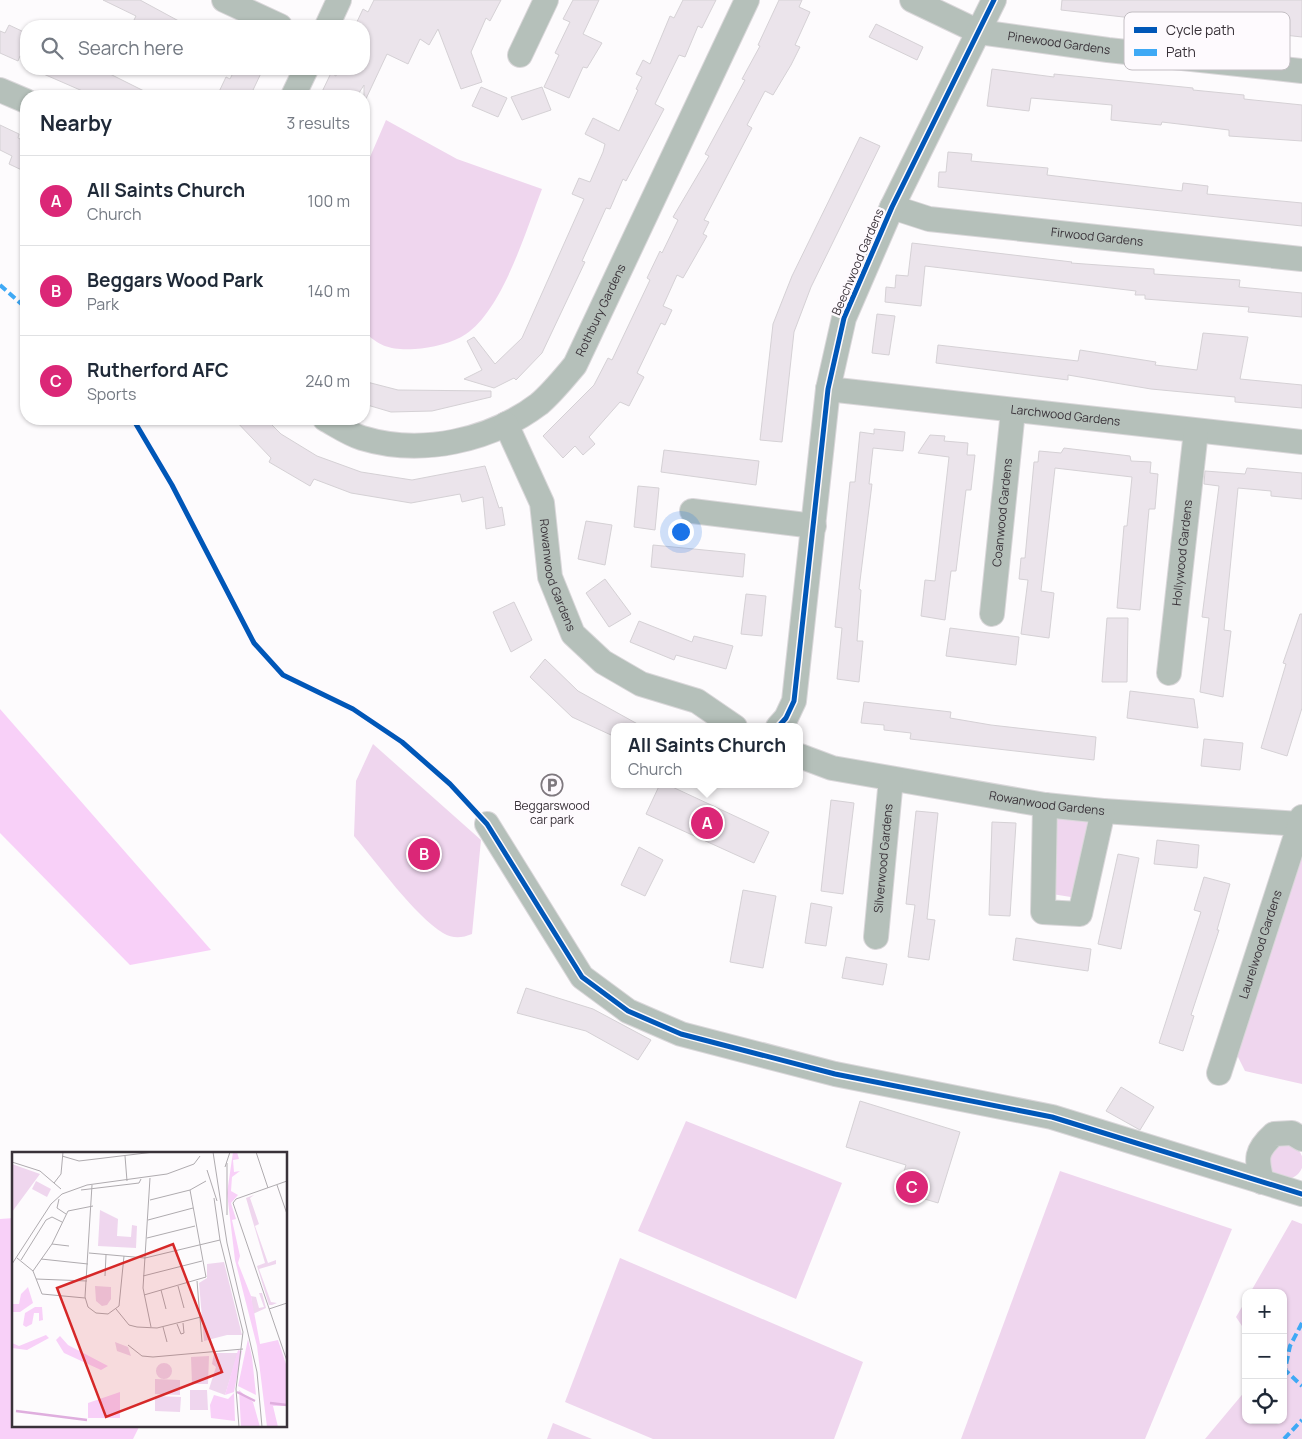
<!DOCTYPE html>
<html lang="en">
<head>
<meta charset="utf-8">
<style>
	body { margin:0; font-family:Manrope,sans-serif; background:#f2f2f3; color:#1f2937 }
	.controls { position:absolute; right:15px; bottom:15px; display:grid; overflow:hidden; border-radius:10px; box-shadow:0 1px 4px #0004 }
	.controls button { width:45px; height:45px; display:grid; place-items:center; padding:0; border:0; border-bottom:1px solid #e0e1e3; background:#fff; color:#1f2937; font:25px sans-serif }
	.you { position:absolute; left:680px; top:531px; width:18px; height:18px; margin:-12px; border:4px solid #fff; border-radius:50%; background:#1a73e8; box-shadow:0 0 0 8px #1a73e833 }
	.badge { display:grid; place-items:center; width:32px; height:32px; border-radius:50%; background:#db2777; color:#fff; font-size:16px; font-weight:700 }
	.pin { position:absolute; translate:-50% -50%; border:2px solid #fff; box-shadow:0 1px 5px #0006 }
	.popup { position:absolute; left:611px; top:723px; width:192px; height:65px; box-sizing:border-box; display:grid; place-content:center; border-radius:10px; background:#fff; filter:drop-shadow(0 1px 4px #0005); font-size:16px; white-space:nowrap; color:#747a83 }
	.popup b { font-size:19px; color:#1f2937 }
	.popup::after { content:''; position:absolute; left:50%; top:100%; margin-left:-10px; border:10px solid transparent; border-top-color:#fff }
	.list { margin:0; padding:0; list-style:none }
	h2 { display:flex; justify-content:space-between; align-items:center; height:65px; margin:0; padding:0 20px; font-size:21px }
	h2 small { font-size:16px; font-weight:400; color:#747a83 }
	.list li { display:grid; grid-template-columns:32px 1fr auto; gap:15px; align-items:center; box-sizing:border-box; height:90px; padding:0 20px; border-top:1px solid #e0e1e3 }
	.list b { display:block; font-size:19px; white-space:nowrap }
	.list p { margin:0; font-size:16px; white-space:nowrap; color:#747a83 }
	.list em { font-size:16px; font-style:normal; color:#747a83 }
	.icon { flex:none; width:28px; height:28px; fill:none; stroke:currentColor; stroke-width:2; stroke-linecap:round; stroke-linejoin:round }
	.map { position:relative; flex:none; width:1302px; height:1439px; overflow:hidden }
	.search { position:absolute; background:#fff; box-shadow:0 1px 4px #0004; left:20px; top:20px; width:350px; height:55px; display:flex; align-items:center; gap:12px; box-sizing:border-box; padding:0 18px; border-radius:20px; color:#747a83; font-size:19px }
	.panel { position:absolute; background:#fff; box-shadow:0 1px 4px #0004; left:20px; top:90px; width:350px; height:335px; border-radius:20px }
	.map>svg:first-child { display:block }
</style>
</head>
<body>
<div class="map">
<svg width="1302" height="1439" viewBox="0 0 1302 1439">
	<rect width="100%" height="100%" fill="#fdfbfd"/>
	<!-- green -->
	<g fill="#efd6ee">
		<path d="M386,120L457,159L542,189C526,230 503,309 466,334C453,343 431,348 415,349C393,350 380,348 364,331V171Z"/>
		<path d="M373,744L481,840L472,934C462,938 453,939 443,933C414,915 377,863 354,836L356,781Z"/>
		<polygon points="1055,814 1092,818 1077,898 1052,894"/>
		<polygon points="1302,843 1302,1084 1245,1071 1235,1051"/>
		<polygon points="686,1121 842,1183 796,1299 638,1231"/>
		<circle cx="1286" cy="1162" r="17"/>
		<polygon points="1060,1171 1232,1229 1145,1439 961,1439"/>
		<polygon points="1292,1220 1302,1224 1302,1439 1205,1439 1246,1390 1246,1420 1283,1420 1283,1293 1250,1293"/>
		<polygon points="620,1258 863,1362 834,1439 653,1439 565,1402"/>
		<polygon points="1246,1300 1246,1332 1236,1317"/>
		<polygon points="553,1423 592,1439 547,1439"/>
	</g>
	<!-- forest -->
	<g fill="#f8d0f8">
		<polygon points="0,709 211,950 130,965 0,833"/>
		<polygon points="14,1218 14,1425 140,1425 133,1439 0,1439 0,1219"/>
	</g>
	<!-- building -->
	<g fill="#ebe4eb" stroke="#d5d1d5">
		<polygon points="103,0 140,0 188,26 141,26 133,22 136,16"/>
		<polygon points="374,0 501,0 490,21 486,18 471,52 482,82 461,89 438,29 429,45 420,39 408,64 387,54 364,103 364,85 357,96 320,96 331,73 336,76 337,73 329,69 364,69 364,26 355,26 363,9 368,12"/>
		<polygon points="573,0 599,0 583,34 602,43 587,68 583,67 569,98 544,87 559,55 555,53 570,22 563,19"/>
		<polygon points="683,0 716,0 702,28 698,26 685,57 679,55 655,104 664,109 626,181 623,179 610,209 606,208 582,261 585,262 542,353 516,380 514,378 494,388 464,379 482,370 467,341 474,337 495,364 522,338 584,199 572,194 579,178 590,182 603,152 605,144 585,134 593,118 619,131 638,90 636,89 642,77 636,74 643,60 650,64 670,16 674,18"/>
		<polygon points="779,0 802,0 799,7 810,12 795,45 800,47 791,65 773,95 765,91 747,125 752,128 704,220 709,222 703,234 707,236 683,278 677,275 663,306 672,310 665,325 661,323 637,373 644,377 629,406 620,402 589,437 595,444 583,455 575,446 563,458 543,436 594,385 608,358 612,360 650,280 647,278 660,251 662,253 678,220 673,217 709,156 705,154 745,80 742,79 760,46 758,45"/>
		<polygon points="1062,0 1302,0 1302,37 1061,10"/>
		<polygon points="876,24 923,47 917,60 869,37"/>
		<polygon points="9,25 26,33 26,59 20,56 18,61 0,53 0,31 5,33"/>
		<polygon points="32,69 100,69 154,96 94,96"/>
		<polygon points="235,69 263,69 253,90 265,96 217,96 226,77 230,79"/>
		<polygon points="992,69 1054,77 1054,74 1193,88 1193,90 1244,95 1244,99 1302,105 1302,141 1229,136 1229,130 1162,122 1161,125 1111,120 1112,105 1031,98 1029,111 987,106"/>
		<polygon points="481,87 507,98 498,117 472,106"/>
		<polygon points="542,87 551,110 522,120 511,97"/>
		<polygon points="26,124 26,172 9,164 12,156 0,150 0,125 19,134 18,138 20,139"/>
		<polygon points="860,137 880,146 811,287 794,332 782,442 760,440 773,324 792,276"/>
		<polygon points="948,152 972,154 971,161 1048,168 1047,175 1182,191 1183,183 1208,186 1207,194 1302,203 1302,226 938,187 939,172 946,172"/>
		<polygon points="912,243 1072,262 1071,263 1154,269 1154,274 1240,280 1239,287 1302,293 1302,317 1248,312 1249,307 1145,299 1145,295 1135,295 1136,291 925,266 921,306 885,302 886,287 895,288 896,275 908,276"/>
		<polygon points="877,314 895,316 889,355 872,353"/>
		<polygon points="1203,333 1248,337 1240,379 1302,385 1302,408 1235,402 1235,397 1151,389 1068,375 1068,380 936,363 938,345 1078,361 1080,350 1156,362 1155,365 1197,370"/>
		<polygon points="367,382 398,390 491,391 491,397 432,411 391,412 364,404 364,390"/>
		<polygon points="234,419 266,419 281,434 317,456 361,472 412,480 485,466 499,508 502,507 505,525 486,529 483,497 462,502 460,494 411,503 351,493 314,479 310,486 269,462 271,458"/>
		<polygon points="874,429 905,432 903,451 873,448 869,484 872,484 859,589 861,590 857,641 863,641 859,682 837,679 842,628 835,627 850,482 855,482 860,432 874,434"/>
		<polygon points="930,435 945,436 944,441 968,443 967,455 975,455 971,490 966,490 956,571 951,571 945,620 921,616 925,580 935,581 949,457 918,453"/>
		<polygon points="1064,448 1130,456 1131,461 1151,462 1150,473 1158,474 1155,509 1149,509 1140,610 1117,608 1124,526 1127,526 1132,477 1055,468 1041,591 1054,593 1049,638 1021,634 1028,580 1019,579 1021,558 1025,558 1034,462 1038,462 1039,451 1061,453"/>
		<polygon points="664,450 759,461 756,485 661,472"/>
		<polygon points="1247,468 1302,473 1302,499 1271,496 1271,491 1238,488 1224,630 1231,631 1223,697 1200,692 1209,618 1202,617 1219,486 1204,484 1205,471 1245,474"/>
		<polygon points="638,486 659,488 655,530 634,527"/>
		<polygon points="586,521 612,525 605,565 578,559"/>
		<polygon points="653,545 745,554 743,577 651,567"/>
		<polygon points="605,579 631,614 609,627 586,593"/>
		<polygon points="746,594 766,596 762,636 741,634"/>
		<polygon points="514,602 532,640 511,652 493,612"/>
		<polygon points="1300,614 1302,614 1302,708 1287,756 1261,748 1286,664 1283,663"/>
		<polygon points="1107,618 1128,618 1127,682 1102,682"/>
		<polygon points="639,621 692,642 694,636 733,646 726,669 676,655 674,660 630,642"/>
		<polygon points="950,628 1019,637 1016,665 946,656"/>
		<polygon points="545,659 578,691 643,727 614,727 611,735 572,717 530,677"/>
		<polygon points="1130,691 1194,699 1198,728 1127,718"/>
		<polygon points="864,702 951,712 950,718 991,725 1096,737 1094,760 910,739 911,733 884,730 884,725 861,723"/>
		<polygon points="1204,739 1243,743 1240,770 1201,766"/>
		<polygon points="660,784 666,784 769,832 754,863 646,814"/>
		<polygon points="831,800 854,803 843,894 821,891"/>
		<polygon points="916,811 938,813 927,919 935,920 929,960 908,957 915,905 906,904"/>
		<polygon points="992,822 1016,823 1010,916 989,915"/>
		<polygon points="1157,840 1199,845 1197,868 1154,864"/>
		<polygon points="639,847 663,860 645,896 621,885"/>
		<polygon points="1118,854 1139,858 1121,949 1098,944"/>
		<polygon points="1204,877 1230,884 1217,930 1219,930 1191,1015 1194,1016 1183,1051 1159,1043 1201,912 1194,910"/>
		<polygon points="743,890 776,896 763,968 730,962"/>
		<polygon points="811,903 832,907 826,946 805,943"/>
		<polygon points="1016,938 1091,949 1088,971 1013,960"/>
		<polygon points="846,957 887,964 883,985 842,978"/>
		<polygon points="526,988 593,1009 651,1040 638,1060 586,1031 517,1013"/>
		<polygon points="1121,1087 1154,1107 1140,1130 1106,1111"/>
		<polygon points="860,1101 960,1132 938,1203 898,1191 906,1165 846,1147"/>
	</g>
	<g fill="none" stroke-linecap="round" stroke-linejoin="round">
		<!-- minor casing -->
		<g stroke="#dad7da" stroke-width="26">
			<g id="minor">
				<polyline points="224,0 280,26"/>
				<path id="s1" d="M912,0L979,32L1108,50L1302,71"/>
				<polyline points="327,26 339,0"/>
				<polyline points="520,55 546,0"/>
				<polyline points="0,90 26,101"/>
				<polyline points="293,96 306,69"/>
				<path id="s2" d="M892,207L929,219L1302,259"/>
				<path id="s3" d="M828,389L1302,442"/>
				<path id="s4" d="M325,419C336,425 349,434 362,438C421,456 490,441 539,404C552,393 564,378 575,365L747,0"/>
				<path id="s5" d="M506,424L542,503L550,577L573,634L603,662L641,684L697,701L735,727"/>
				<polyline points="692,511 814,526"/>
				<path id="s6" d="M992,614L1013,411"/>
				<path id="s7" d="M1169,673L1196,431"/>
				<polyline points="778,727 786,718 794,701 828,389 844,318 892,207 994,0"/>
				<path id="s8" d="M800,756L832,768L1045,805L1103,811L1300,824"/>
				<polyline points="1045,805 1043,912 1080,914 1103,811"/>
				<polyline points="487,824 582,977 628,1011 681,1034 835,1074 1052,1117 1302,1194"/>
				<path id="s9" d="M876,937L891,779"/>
				<path id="s10" d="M1219,1073L1302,817"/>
				<path d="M1262,1182C1256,1158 1255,1151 1274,1134L1292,1133L1302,1139"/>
			</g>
		</g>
		<!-- minor -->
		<use href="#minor" stroke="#b5c0ba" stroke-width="24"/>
		<!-- quiet -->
		<g stroke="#3fa9f5" stroke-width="4" stroke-dasharray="8 4" stroke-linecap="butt">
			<polyline points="0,285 26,308"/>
			<polyline points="1302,1323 1290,1346 1285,1370 1302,1386"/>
			<polyline points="1284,1439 1302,1420"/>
		</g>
		<!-- cycleway casing -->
		<g stroke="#fefafe" stroke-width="8">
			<g id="cycleway">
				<polyline points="133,419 172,485 254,643 283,675 353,709 402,742 450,784 487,824 582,977 628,1011 681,1034 835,1074 1052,1117 1302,1194"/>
				<polyline points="778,727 786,718 794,701 828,389 844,318 892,207 994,0"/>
			</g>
		</g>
		<!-- cycleway -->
		<use href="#cycleway" stroke="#0057b8" stroke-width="5"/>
	</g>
	<!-- icons -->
	<defs>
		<g id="parking-ring" transform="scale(1.125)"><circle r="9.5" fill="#fefafe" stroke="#7e787e" stroke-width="1.5"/><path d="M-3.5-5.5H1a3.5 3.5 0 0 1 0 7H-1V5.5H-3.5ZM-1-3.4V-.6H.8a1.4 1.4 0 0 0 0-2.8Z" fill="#7e787e"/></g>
	</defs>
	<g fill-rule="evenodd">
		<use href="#parking-ring" x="552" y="785"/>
	</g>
	<g text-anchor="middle" stroke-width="5" stroke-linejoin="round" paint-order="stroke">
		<!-- street labels -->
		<g font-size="12" fill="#393239" stroke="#fefafe">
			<text dy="4" stroke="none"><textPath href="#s1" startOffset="155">Pinewood Gardens</textPath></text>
			<text dy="4" stroke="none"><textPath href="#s2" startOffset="208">Firwood Gardens</textPath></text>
			<text transform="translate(858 262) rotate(-67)" y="4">Beechwood Gardens</text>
			<text dy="4" stroke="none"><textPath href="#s4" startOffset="342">Rothbury Gardens</textPath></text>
			<text dy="4" stroke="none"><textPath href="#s3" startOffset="239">Larchwood Gardens</textPath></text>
			<text dy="4" stroke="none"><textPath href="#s6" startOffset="102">Coanwood Gardens</textPath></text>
			<text dy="4" stroke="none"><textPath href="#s7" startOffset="121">Hollywood Gardens</textPath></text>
			<text dy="4" stroke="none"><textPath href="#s5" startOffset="161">Rowanwood Gardens</textPath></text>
			<text dy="4" stroke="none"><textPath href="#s8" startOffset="252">Rowanwood Gardens</textPath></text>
			<text dy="4" stroke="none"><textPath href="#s9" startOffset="79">Silverwood Gardens</textPath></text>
			<text dy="4" stroke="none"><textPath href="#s10" startOffset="135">Laurelwood Gardens</textPath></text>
		</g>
		<!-- poi labels -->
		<g font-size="12" fill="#393239" stroke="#fefafe">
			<text x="552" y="810">Beggarswood<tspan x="552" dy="14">car park</tspan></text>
		</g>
	</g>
	<!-- overview -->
	<g transform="translate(12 1152)">
		<rect width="275" height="275" fill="#fdfbfd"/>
		<path d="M0,12L28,22L0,60ZM24,29L39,37L35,45L20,37ZM242,43L238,46L247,72L243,74L256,111L264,108V112L247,117L259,150L265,151L260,153H257L245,114L253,111L234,46ZM88,58L106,67L105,84L119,85L120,73L125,74L124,96L86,94ZM212,110L230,183H215L192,189L187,131L195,126V112ZM83,134L99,135V147L95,153L90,154L84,149ZM247,141H250L254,156L241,162L239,144L244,145L247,156L252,155ZM103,190L116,195L119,204L105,199ZM202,201H226L213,243L197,237L204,215L200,212ZM197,204L196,232H180L179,205ZM144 219a8 8 0 1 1 16 0a8 8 0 1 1-16 0ZM143,227L168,228V243L143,242ZM178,238H195L196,258H178ZM143,244L169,245L168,260L143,259Z" fill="#efd6ee"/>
		<path d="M221,0H225L227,7L221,8L222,20L228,19L220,25L219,39L226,43L219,51L224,67L220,68L228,104L226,111L239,144L248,192L266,188L275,215V254H261L266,275H255L245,194L223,108L215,41ZM16,135L21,151L8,160H0V152H7L9,142ZM23,155H30L31,168L27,169V161H22L20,172L14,175L11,173L13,161ZM34,183L37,186L15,198L0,196V191L7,194ZM48,184L56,193L96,214L89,218L52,201L44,188ZM236,187L240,205L244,243L226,234ZM226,198L230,199L222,240L213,243ZM227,238L241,250L248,275H229ZM108,240V266H76V251ZM222,241L223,269L199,266L198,253L202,243L216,247Z" fill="#f8d0f8"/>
		<path fill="none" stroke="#dfaede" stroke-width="2.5" d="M225,240L243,249M258,251L275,253M4,259L75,268"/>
		<path fill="none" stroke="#afabaf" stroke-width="1" d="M201,0L215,91L245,220L250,275M244,0L256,36M50,4L67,9L142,0M113,4L115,29M0,10L28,19L49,37M215,11V63M213,15L218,0M195,18L205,49M138,26L131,136L139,175M275,29L224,47L221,51L275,209M42,31L49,22L51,0M80,33L73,145L76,155L84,161L96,162L107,154L112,104M265,33L275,62M69,38L127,31L129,27M202,46L208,88L231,180L224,237L227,275M47,47L45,56L54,62M138,48L178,38L194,29M136,68L181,56M135,86L183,74M40,92L57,94M77,101L133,106L208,88M5,106L21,119L30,142L73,146M29,107L76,112M9,108L34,68L40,65L50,70M0,112L39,52L50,42L75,33L155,22L182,12L188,4M21,119L40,92L56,59L81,54M93,124L94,103M131,124L190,109M24,127L75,129M185,129L190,190M166,134L172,156M149,138L154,157M132,143L194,125L178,38M104,157L117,173L125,175L145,176L189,165M257,157L275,151M165,172L169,182L172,181L171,171M151,175L155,190M116,193L130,204L141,205L231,197"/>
		<path fill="#d62828" fill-opacity="0.15" stroke="#d62828" stroke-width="2.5" d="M161,92L210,220L94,265L45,136Z"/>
		<rect width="275" height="275" fill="none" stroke="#393239" stroke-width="2.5"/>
	</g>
	<!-- legend -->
	<rect x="1124" y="12" width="166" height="58" rx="8" fill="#fefafe" stroke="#c3bec3" stroke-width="1"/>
	<rect x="1134" y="27" width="23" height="6" fill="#0057b8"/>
	<rect x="1134" y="49" width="23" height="7" fill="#3fa9f5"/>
	<g font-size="14" fill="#393239">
		<text x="1166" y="35">Cycle path</text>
		<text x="1166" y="57">Path</text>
	</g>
</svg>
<div class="controls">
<button>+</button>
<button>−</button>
<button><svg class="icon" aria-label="locate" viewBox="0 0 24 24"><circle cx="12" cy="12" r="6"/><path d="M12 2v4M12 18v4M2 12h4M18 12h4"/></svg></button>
</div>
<div class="you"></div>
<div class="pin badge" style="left:707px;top:823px">A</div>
<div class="popup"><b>All Saints Church</b>Church</div>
<div class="pin badge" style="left:424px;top:854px">B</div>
<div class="pin badge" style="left:912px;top:1187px">C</div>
<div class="search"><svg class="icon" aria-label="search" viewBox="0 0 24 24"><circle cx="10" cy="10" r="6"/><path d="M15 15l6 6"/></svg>Search here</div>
<section class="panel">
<h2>Nearby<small>3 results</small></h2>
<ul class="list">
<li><span class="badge">A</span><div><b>All Saints Church</b><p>Church</p></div><em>100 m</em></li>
<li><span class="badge">B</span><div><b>Beggars Wood Park</b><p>Park</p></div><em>140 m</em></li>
<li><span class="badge">C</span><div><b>Rutherford AFC</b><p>Sports</p></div><em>240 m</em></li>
</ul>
</section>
</div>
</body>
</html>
